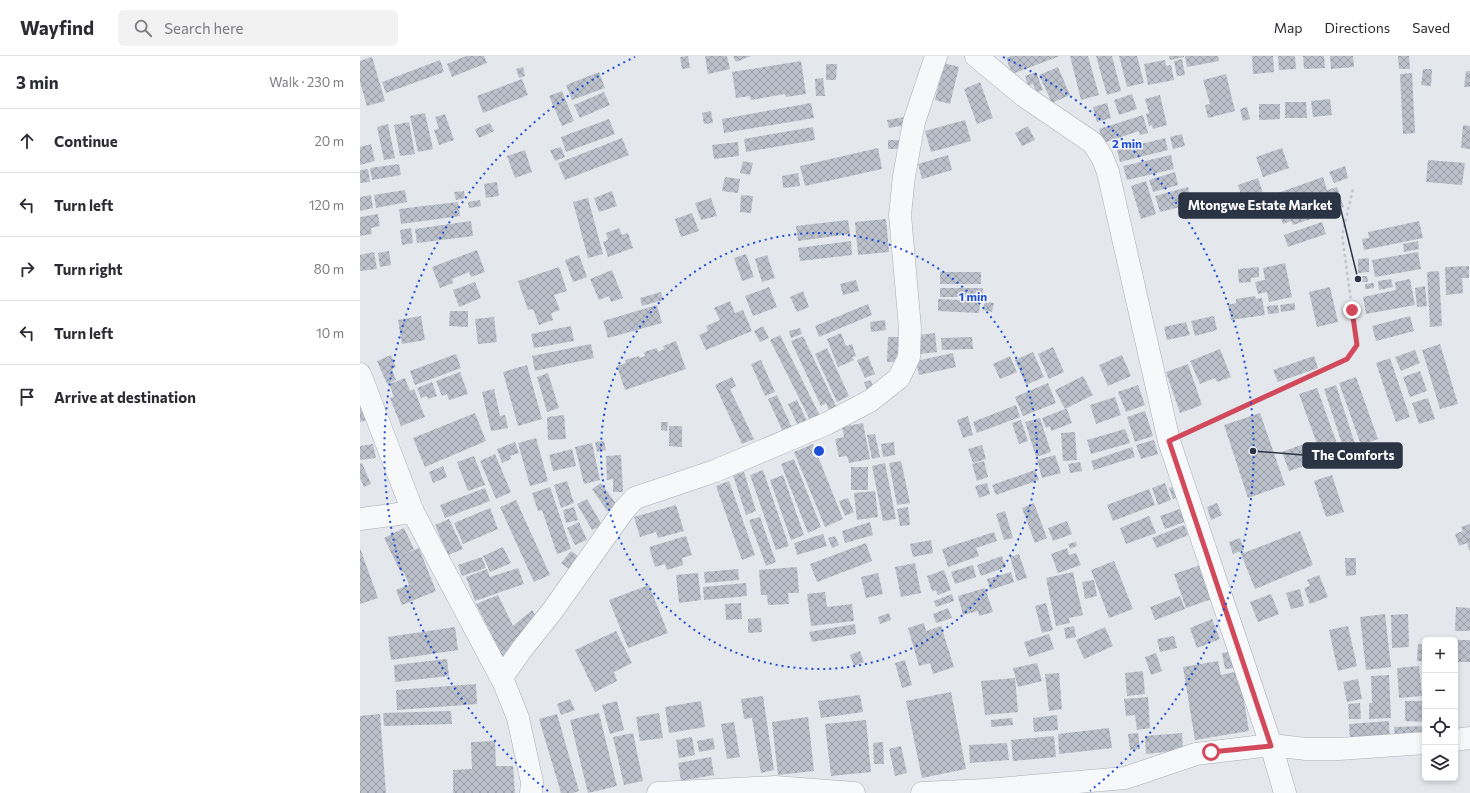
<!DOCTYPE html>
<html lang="en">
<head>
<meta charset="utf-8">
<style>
	body { margin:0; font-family:Commissioner,sans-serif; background:#f2f2f3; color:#2b2b33 }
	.controls { position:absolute; right:12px; bottom:12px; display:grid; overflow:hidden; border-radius:6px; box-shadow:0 2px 6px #0003 }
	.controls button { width:36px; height:36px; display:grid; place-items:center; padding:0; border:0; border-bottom:1px solid #e1e1e2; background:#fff; color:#2b2b33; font:20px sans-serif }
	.stop { position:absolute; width:12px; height:12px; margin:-9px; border:3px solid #d1495b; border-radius:50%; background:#fff }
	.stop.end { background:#d1495b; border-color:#fff; box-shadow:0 1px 4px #0008 }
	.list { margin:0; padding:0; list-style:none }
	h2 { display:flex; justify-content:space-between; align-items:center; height:52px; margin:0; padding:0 16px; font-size:17px }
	h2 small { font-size:13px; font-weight:400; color:#7c7c81 }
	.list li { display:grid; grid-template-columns:26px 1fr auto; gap:12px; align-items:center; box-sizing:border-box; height:64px; padding:0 16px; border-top:1px solid #e1e1e2 }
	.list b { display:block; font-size:15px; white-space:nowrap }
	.list em { font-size:13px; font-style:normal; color:#7c7c81 }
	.icon { flex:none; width:22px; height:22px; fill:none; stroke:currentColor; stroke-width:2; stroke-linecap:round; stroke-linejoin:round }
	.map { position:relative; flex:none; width:1110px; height:737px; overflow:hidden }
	header { display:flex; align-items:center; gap:24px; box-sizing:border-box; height:56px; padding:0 20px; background:#fff; border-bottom:1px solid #e1e1e2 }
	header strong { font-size:19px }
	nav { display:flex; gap:22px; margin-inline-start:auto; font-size:14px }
	.search { width:280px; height:36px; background:#f2f2f3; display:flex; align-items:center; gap:10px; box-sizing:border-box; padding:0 14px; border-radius:6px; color:#7c7c81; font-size:15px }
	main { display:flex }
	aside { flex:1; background:#fff }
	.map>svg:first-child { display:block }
</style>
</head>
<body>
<header>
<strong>Wayfind</strong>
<div class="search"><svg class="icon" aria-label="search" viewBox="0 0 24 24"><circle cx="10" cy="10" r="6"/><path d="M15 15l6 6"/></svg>Search here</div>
<nav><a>Map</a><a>Directions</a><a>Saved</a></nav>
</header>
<main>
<aside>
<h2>3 min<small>Walk · 230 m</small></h2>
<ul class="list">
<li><svg class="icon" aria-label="ahead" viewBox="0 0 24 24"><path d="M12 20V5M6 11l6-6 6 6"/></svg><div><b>Continue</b></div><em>20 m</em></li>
<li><svg class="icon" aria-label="left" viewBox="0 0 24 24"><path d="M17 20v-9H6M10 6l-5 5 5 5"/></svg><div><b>Turn left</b></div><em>120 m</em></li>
<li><svg class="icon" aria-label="right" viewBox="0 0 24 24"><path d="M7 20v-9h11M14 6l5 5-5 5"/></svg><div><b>Turn right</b></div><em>80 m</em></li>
<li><svg class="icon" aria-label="left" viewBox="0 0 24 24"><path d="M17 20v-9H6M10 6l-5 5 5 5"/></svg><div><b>Turn left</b></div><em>10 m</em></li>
<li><svg class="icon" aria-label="arrive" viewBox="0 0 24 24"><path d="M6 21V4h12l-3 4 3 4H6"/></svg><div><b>Arrive at destination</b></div></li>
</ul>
</aside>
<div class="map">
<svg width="1110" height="737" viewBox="0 0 1110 737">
	<defs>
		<pattern id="building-cross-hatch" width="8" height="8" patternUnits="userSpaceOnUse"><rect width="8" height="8" fill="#bbc0ca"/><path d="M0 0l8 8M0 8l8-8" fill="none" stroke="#989da6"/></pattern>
	</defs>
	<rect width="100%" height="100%" fill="#e4e7ec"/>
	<!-- building -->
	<g fill="url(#building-cross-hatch)">
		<polygon points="106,0 124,0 127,7 92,21 87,8"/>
		<polygon points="328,0 330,12 322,13 320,1"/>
		<polygon points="345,0 367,0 370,13 348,18"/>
		<polygon points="373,0 391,0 376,6"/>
		<polygon points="651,0 700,0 652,18 646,2"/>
		<polygon points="710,0 728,0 739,39 721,44"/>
		<polygon points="736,0 752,0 761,35 747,39"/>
		<polygon points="759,0 777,0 784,27 767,31"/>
		<polygon points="809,0 824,0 824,1 810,4"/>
		<polygon points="825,0 858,0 859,5 827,11"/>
		<polygon points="892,0 913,0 914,16 893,18"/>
		<polygon points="918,0 935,0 936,13 919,14"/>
		<polygon points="943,0 964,0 965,12 944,13"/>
		<polygon points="970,0 993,0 994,11 971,13"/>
		<polygon points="1038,0 1049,0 1050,13 1039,13"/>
		<polygon points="12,1 25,45 7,50 0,26 0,5"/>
		<polygon points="822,3 825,19 817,20 814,5"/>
		<polygon points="80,4 84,16 26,37 22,26"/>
		<polygon points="805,4 806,10 811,9 814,24 788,29 784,8"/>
		<polygon points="441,5 446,38 426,41 425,38 391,44 390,40 376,42 372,16"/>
		<polygon points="584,7 599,11 590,48 575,44"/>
		<polygon points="466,8 477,8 476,24 466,24"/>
		<polygon points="163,11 165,20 159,22 156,13"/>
		<polygon points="698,11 710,39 692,47 679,19"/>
		<polygon points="1063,13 1072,13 1071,30 1061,29"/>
		<polygon points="1106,15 1110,15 1110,31 1104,31"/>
		<polygon points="239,16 245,32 212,44 206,29"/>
		<polygon points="676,16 683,34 676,37 673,28 668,30 665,20"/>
		<polygon points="1052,17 1055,77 1043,78 1040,18"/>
		<polygon points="866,18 875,55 848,62 845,49 850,48 843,24"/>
		<polygon points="463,22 465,40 456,40 455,23"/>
		<polygon points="162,23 168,39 123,57 117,40"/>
		<polygon points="620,26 633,62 617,68 604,33"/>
		<polygon points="202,35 214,65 202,70 189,40"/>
		<polygon points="244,36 250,49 220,62 214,49"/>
		<polygon points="772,38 777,53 759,59 754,44"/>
		<polygon points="800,39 807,69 793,73 792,69 789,70 786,58 789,57 785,43"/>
		<polygon points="970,43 972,59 953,61 951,45"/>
		<polygon points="925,46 946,46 947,62 925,62"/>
		<polygon points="451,47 454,62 364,77 362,63"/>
		<polygon points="747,47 751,62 737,66 733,51"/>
		<polygon points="899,48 920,48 920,63 899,64"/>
		<polygon points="887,51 890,63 883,65 880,53"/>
		<polygon points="351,55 353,67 344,68 342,57"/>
		<polygon points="65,57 73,93 58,96 50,60"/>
		<polygon points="85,58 94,84 79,89 74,74 79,73 75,61"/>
		<polygon points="783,59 788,77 780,79 779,75 743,87 739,73"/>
		<polygon points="544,61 545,69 529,72 527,64"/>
		<polygon points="249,63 255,78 206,96 201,81"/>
		<polygon points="605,64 611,85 571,96 565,75"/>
		<polygon points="49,66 55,98 40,100 34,69"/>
		<polygon points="130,67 134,75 119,82 115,73"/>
		<polygon points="28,68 35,102 24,104 17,71"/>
		<polygon points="1103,69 1110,70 1110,93 1101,92"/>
		<polygon points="668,70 675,84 662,90 655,77"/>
		<polygon points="453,71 455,84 386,96 384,83"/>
		<polygon points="822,78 825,90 813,93 810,81"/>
		<polygon points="262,82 269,99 205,124 198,107"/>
		<polygon points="805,82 808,94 760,106 757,94"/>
		<rect x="528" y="84" width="13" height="9"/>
		<polygon points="378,86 379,100 354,103 352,89"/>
		<polygon points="11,88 15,105 0,109 0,91"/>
		<polygon points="201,91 205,101 195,105 190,94"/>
		<polygon points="518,92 522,113 445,130 440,110"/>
		<polygon points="922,92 929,112 903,121 896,101"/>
		<polygon points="165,94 172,116 155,122 147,100"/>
		<polygon points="588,99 592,114 562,123 558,108"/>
		<polygon points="811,99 814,113 767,124 763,110"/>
		<polygon points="1068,104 1105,107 1102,129 1066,126"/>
		<polygon points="383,105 393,107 390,119 380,117"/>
		<polygon points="39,108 41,119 12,124 10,112"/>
		<polygon points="985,110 988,122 974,127 969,116"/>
		<polygon points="8,113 10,126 0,127 0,114"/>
		<polygon points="815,116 818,129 793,136 789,124"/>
		<polygon points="438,117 440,130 423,132 422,120"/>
		<polygon points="365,121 380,123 378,137 362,135"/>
		<polygon points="963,121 967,134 977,131 984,151 973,155 971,151 956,157 957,161 933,169 931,165 923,168 912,139"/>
		<polygon points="898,122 909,156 889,162 886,154 880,156 875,141 881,139 878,129"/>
		<polygon points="786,125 796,158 781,163 771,130"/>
		<polygon points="137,126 139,140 126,142 124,128"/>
		<polygon points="828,131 832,148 800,156 795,140"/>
		<polygon points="45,134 47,146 16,152 14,139"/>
		<polygon points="104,135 105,142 96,144 94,136"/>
		<polygon points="252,135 257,150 239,156 234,142"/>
		<polygon points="11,139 13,152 0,155 0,141"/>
		<polygon points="381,139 393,140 391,157 380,156"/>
		<polygon points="228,142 243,198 228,202 213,146"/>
		<polygon points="351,142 357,160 341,164 335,147"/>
		<polygon points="120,144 121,150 109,152 108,146"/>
		<polygon points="98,146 100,160 41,168 39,153"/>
		<polygon points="332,157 339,175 321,181 315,163"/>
		<polygon points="18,158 20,170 11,172 12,178 0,180 0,161"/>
		<polygon points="526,163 529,196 498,199 495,166"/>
		<polygon points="488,164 490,178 438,185 436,170"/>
		<polygon points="111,165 113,180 57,187 55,173"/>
		<polygon points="1059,165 1063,182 1004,194 1002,183 1009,182 1008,176"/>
		<polygon points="962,166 966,178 928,191 924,179"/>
		<polygon points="51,172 53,187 42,189 40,174"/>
		<polygon points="259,172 262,179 268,177 273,192 248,201 243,186 248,184 246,177"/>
		<polygon points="491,185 492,199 440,205 438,192"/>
		<polygon points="1058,185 1059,193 1044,196 1043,188"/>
		<polygon points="117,194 125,216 111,221 109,216 92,223 93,227 80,232 72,211"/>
		<polygon points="29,195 31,209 20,211 18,197"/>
		<polygon points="14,196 17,213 0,215 0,199"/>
		<polygon points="1058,196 1061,213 1015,221 1012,204"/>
		<polygon points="386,198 394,221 382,225 374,202"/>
		<polygon points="219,199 227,221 213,226 205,204"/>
		<polygon points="407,199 415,222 402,226 395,203"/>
		<polygon points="1009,202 1009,216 998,217 998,203"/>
		<polygon points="925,207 932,241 909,246 907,236 898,238 895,226 905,224 903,212"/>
		<polygon points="1109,210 1109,222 1102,222 1103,237 1086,239 1085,211"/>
		<polygon points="199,211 207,235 194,239 200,254 191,257 193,264 179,269 173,253 168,254 158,225"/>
		<polygon points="899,211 899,221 891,222 891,226 879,227 878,213"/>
		<polygon points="252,214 263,242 251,246 249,240 239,244 230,223"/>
		<polygon points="1079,215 1082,270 1070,271 1067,216"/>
		<rect x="580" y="216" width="41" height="12"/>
		<polygon points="998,220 1007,220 1008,226 999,226"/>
		<polygon points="1031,223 1033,231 1019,234 1018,225"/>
		<polygon points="1050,223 1055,249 1006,258 1003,241 1036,234 1035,226"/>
		<polygon points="496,224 499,235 483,239 480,228"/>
		<polygon points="115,226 121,242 99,251 93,234"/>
		<polygon points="1014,227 1014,232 1005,233 1005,228"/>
		<polygon points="1065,230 1067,250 1057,251 1055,232"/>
		<polygon points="409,231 417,251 393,260 385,240"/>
		<polygon points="970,231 978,266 957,271 949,236"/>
		<rect x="580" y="232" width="43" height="9"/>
		<polygon points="443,235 449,251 437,256 430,241"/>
		<polygon points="301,236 303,244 282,250 280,242"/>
		<polygon points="895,240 896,243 902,242 905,259 871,264 868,249 876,247 876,243"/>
		<polygon points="578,243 620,245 619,257 578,255"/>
		<polygon points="370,245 375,257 383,254 392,275 346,294 339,279 348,275 346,270 360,264 354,252"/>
		<polygon points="625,246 634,247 632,256 623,254"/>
		<polygon points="935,247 935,254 921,256 920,249"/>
		<polygon points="508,248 512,259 459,281 455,270"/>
		<polygon points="297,249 302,267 248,282 243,265"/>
		<polygon points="918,249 919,257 908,258 907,250"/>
		<polygon points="90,255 108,255 108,271 89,270"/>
		<polygon points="61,260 65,284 42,288 38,264"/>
		<polygon points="854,260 857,274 835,280 831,265"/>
		<polygon points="1050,260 1054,275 1016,285 1012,270"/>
		<polygon points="134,261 137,286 118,288 115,263"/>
		<polygon points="525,264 526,274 511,276 510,266"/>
		<polygon points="826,266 830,279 807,284 804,271"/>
		<polygon points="211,270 214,285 174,292 171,278"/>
		<polygon points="403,270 409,282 400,286 394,275"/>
		<polygon points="440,272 442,278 431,282 429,275"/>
		<polygon points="481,277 486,290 492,288 496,300 492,301 494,304 478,311 467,283"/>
		<polygon points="575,277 577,296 560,298 559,279"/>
		<polygon points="420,279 460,360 450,364 410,284"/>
		<polygon points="443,280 476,350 469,354 466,347 461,350 431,285"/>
		<polygon points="528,281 540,281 540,306 527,306"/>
		<polygon points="612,281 613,293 582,294 581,282"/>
		<polygon points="316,285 326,313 265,334 257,310 266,307 265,304 279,300 280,302 285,300 284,296 297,292 298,296 304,293 303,290"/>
		<polygon points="231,288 234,302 175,315 172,300"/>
		<polygon points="1080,288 1098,348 1080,353 1062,294"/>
		<polygon points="693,291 704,316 689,323 678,298"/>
		<polygon points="467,292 489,340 477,346 455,298"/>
		<polygon points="860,293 871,321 857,326 855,322 840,328 830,305"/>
		<polygon points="1055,294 1060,307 1041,315 1035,301"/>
		<polygon points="673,296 684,321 666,329 655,304"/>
		<polygon points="593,297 596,311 559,319 556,305"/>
		<polygon points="96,298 101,312 55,329 50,315"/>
		<polygon points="31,299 36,311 32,313 36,324 27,328 17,305"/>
		<polygon points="762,299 771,320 748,330 739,309"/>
		<polygon points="508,300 515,318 505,322 497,304"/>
		<polygon points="650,300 657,316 640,323 633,308"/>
		<polygon points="954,300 958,312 918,326 913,314"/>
		<polygon points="1030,302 1050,361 1036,366 1016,307"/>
		<polygon points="401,304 415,336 405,340 391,308"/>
		<polygon points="828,308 842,349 820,357 806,316"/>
		<polygon points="167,309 182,363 158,370 143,316"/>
		<polygon points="1060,315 1067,335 1050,341 1043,321"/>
		<polygon points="100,316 108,338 89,344 87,338 82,340 76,325"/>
		<polygon points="188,317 199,352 187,356 177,321"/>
		<polygon points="723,320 733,339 705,353 695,334"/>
		<polygon points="372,321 376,330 370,333 394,383 382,388 355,329"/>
		<polygon points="996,321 1018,383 1001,389 979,327"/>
		<polygon points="45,322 50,335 54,333 65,361 41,370 30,342 34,341 29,328"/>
		<polygon points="511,324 513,333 507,335 504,326"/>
		<polygon points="72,326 77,340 68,343 67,340 61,342 57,332"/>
		<polygon points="688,327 696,347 663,360 655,341"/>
		<polygon points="778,329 785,349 766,356 758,336"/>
		<polygon points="976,329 997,394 985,397 964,333"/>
		<polygon points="957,332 980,396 962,402 939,338"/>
		<polygon points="134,333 140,360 145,359 148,372 131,375 122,336"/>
		<polygon points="417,339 432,372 423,376 408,343"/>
		<polygon points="755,341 761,359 736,368 730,349"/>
		<polygon points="1068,342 1075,363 1059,368 1052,347"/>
		<polygon points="437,344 447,365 438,370 428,348"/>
		<polygon points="656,349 660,361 617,377 613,366"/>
		<polygon points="0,351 6,364 0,366"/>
		<polygon points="705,353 707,353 712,367 691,375 690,370 686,372 682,362"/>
		<polygon points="785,355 793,380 775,386 767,361"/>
		<polygon points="115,357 126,385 65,411 53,382"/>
		<polygon points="900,357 925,429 888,442 864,369"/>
		<polygon points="204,359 206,383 188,384 187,361"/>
		<polygon points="608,360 613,379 603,382 597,364"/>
		<polygon points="680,362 691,396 676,401 665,366"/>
		<polygon points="661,364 668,385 659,388 652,367"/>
		<polygon points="301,366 308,366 307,375 301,374"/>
		<polygon points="503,367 510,403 489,407 487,400 479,401 475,383 484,381 482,371"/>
		<polygon points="309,370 322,370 322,391 309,390"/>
		<polygon points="765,373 770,387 731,398 727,384"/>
		<polygon points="715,376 717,404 703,405 701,377"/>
		<polygon points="515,378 520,401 512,403 507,379"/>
		<polygon points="176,382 188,425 170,430 158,387"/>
		<polygon points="794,384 798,398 781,403 776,389"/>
		<polygon points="244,385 246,394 237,396 235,386"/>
		<polygon points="155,386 159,397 150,400 151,403 142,407 137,393"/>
		<polygon points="534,386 535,399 523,401 521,388"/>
		<polygon points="949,386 956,406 929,415 922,396"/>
		<polygon points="232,387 240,424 224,428 215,391"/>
		<polygon points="13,388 16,402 0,404 0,390"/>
		<polygon points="453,388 483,463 465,471 434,396"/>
		<polygon points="622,389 626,403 613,407 608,393"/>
		<polygon points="772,391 775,401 734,414 731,405"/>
		<polygon points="212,393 216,410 193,415 189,399"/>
		<polygon points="135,398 151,436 136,443 120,405"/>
		<polygon points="261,399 263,436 253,436 253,423 247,424 246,400"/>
		<polygon points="695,399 701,417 682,422 677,404"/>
		<polygon points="114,400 125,429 108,435 97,406"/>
		<polygon points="434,403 461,471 448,477 421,408"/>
		<polygon points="541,405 550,447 537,449 529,407"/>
		<polygon points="624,405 628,421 617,425 612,408"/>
		<polygon points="720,406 722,415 710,417 708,408"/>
		<polygon points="2,407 11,428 4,431 0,422 0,408"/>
		<polygon points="525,407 536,463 523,465 512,410"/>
		<polygon points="83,410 87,421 73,427 69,416"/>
		<rect x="491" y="411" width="17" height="23"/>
		<polygon points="403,414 429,490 416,494 390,419"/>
		<polygon points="675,414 679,424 636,439 632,429"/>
		<polygon points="384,416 396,455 386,459 373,419"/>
		<polygon points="423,419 444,479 431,484 410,424"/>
		<polygon points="972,419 984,456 966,461 954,425"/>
		<polygon points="207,425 214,447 201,452 194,429"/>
		<polygon points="369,425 395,499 382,504 356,430"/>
		<polygon points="241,427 257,449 247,455 232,433"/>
		<polygon points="627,427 630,438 619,442 615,430"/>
		<polygon points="805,427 811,444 798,449 792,432"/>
		<polygon points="817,429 821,440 813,443 809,432"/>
		<polygon points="190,431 211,493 197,498 182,454 178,455 172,437"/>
		<polygon points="125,432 130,445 85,462 80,449"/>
		<polygon points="789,433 795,449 753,465 747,449"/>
		<polygon points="515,435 518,461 497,464 494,437"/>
		<polygon points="488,442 494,456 485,460 479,445"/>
		<polygon points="227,443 242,469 232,474 217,448"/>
		<polygon points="156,444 190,519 174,526 140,451"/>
		<polygon points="674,447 687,482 675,487 662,452"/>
		<polygon points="857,447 862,459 851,464 847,451"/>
		<polygon points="316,449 324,475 298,482 296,476 280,481 274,461"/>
		<polygon points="214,451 218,464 206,467 203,454"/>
		<polygon points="548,451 550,469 540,470 537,453"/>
		<polygon points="825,451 830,464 805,473 800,460"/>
		<polygon points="130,452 138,473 103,488 94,467"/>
		<polygon points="645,455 653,482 644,484 636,458"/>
		<polygon points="789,460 796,477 766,488 760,472"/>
		<polygon points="400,461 416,506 406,510 389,464"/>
		<polygon points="89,463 103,493 88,499 75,469"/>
		<polygon points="707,465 712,478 693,485 688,472"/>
		<polygon points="219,466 227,484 215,489 207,472"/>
		<polygon points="510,466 513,479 485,487 482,475"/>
		<polygon points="1110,468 1110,496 1107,487 1099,490 1095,478 1103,475 1101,471"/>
		<polygon points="824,469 828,479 797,492 792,482"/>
		<polygon points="44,472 54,493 43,498 59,492 76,535 42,549 36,534 49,529 44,516 40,515 24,482"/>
		<polygon points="940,475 953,509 895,533 881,498"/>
		<polygon points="634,476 637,485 616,492 619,500 588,511 582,493"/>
		<polygon points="463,478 467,490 437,499 434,487"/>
		<polygon points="326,480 332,499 322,502 323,509 307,514 305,508 295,511 289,491"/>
		<polygon points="475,480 479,489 472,492 468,482"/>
		<polygon points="880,482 884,494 873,498 869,486"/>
		<polygon points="571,484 573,497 553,501 550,488"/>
		<polygon points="716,486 717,490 710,493 708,488"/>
		<polygon points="506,487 512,505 457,526 450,508"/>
		<polygon points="143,491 151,507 130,516 123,500"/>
		<polygon points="0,492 18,542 0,548"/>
		<polygon points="707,492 709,499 716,497 721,509 698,517 691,498"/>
		<polygon points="211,495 218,500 209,513 201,507"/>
		<polygon points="659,498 667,522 657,525 650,501"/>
		<polygon points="642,500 646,511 621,520 617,509"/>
		<polygon points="122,501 126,512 102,520 98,509"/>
		<polygon points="985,502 996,502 996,519 986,520"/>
		<polygon points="754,505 773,553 749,562 731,514"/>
		<polygon points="555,507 561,537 541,541 535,511"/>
		<polygon points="613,509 616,521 595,528 591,516"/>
		<polygon points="840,509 852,543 826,552 814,518"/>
		<polygon points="437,511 439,537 428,537 429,548 408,549 407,539 401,539 399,514"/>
		<polygon points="158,512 164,528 115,545 106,521 127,513 130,521"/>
		<polygon points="378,513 379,524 345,527 344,516"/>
		<polygon points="584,514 591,534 578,539 576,534 572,535 567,520"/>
		<polygon points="651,516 654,526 630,534 627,523"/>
		<polygon points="713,516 723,559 709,562 710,567 696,570 686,522"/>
		<polygon points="338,517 341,544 319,547 316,519"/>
		<polygon points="518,517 523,538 506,542 501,521"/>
		<polygon points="959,519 968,541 950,548 944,532 950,530 947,524"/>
		<polygon points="734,524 737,540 725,543 722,526"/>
		<polygon points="386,527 387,540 344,544 343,531"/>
		<polygon points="289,529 308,577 268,592 249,544"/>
		<polygon points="625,532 633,556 619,560 618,555 603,559 598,540"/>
		<polygon points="940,533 944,550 931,553 926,537"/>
		<polygon points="465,536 467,551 492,548 494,565 451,570 447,538"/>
		<polygon points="592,538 594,545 576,551 574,545"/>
		<polygon points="911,538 919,558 898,566 890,546"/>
		<polygon points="138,539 153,570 172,554 179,566 144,603 116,548"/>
		<polygon points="820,540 825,553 795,564 790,551"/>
		<polygon points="381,547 382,563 366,564 365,548"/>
		<polygon points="686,547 693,574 682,577 675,550"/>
		<polygon points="1096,551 1110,552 1110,575 1095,575"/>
		<polygon points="588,552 592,562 576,567 573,558"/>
		<polygon points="529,557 531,564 520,568 518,561"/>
		<polygon points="1025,558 1031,611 1006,614 1000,561"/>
		<polygon points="1048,558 1049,591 1032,592 1031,559"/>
		<polygon points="401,562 402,576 388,577 388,563"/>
		<polygon points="852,563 860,583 837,592 830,572"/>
		<polygon points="564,567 566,575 581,570 594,611 573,618 570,607 559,610 548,572"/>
		<polygon points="495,568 496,578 452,586 449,576"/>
		<polygon points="714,570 716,581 706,583 704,572"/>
		<polygon points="988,570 997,610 978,615 969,574"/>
		<polygon points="95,571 98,594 31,604 28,581"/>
		<polygon points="745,571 753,590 724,603 716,584"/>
		<polygon points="256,575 272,607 254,616 257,625 235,636 215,594"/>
		<polygon points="689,578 694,593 669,601 664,586"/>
		<polygon points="814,580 817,592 800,596 797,583"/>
		<rect x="1095" y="584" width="15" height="22"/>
		<polygon points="1058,588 1065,589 1065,605 1057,605"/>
		<polygon points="500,595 504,606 494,610 490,599"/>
		<polygon points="874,595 877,612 865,613 862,597"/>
		<polygon points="796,597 802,615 791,619 785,601"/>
		<polygon points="87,603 89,620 35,626 34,609"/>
		<polygon points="545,604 552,629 542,632 535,607"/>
		<polygon points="858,605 861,619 879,615 889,675 835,684 823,611"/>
		<polygon points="677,607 682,625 658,631 653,612"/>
		<polygon points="1059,610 1062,640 1039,642 1037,612"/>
		<polygon points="783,615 785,638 767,640 765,617"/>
		<polygon points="699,617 702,653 689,655 685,618"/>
		<polygon points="1029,619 1031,662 1009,663 1009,647 1012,647 1011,620"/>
		<polygon points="655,622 658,656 625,659 621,625"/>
		<polygon points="998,623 1002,643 987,646 983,626"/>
		<polygon points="116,628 117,648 37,654 36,634"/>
		<polygon points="591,636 606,713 562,722 546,645"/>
		<rect x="1095" y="636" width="3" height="30"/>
		<polygon points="500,639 503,656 461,662 458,645"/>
		<polygon points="403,640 414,714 401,717 392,662 384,663 381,643"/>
		<polygon points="788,641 790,672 777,674 775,659 766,660 764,643"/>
		<polygon points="210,643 215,654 201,659 197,648"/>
		<polygon points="257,645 264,674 250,678 242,649"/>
		<polygon points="341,645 345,671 309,677 305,651"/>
		<polygon points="1045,645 1065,645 1065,666 1045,665"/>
		<polygon points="1000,647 1001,663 989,663 988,648"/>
		<polygon points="91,655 92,668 24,670 23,657"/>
		<polygon points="239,657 257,730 228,737 210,664"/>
		<polygon points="299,657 303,682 280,685 276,661"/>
		<polygon points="20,658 26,737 0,737 0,660"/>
		<polygon points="197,658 219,735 213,737 201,737 179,663"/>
		<polygon points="697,659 698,674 674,676 673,662"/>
		<polygon points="448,661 454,715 418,719 412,666"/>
		<polygon points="652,662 653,669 631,671 631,664"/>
		<polygon points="506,664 511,716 471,720 465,668"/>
		<polygon points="1029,665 1030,683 990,685 989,668"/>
		<polygon points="374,666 380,701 367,703 361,668"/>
		<polygon points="1065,670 1065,681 1035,682 1034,671"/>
		<polygon points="749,672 752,692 699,698 698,678"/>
		<polygon points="273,677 283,725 264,729 253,681"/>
		<polygon points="778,677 780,693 770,694 768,678"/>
		<polygon points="822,677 823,694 786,698 785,680"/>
		<polygon points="694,680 696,701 653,705 651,684"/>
		<polygon points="332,681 335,699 319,702 316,684"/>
		<polygon points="353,682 355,693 339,696 337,685"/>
		<polygon points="135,685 136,710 153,710 155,737 93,737 93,714 112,713 111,686"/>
		<polygon points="523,686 524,708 514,708 513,687"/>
		<polygon points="647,687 649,704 610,707 609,689"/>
		<polygon points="541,690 547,717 535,720 529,693"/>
		<polygon points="351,701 354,719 321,725 318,707"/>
	</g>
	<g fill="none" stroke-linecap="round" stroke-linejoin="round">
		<!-- minor casing -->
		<g stroke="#a9aeb7" stroke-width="23">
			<g id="minor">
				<polyline points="616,0 664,40 733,87 742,101 748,116 809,385 911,689 925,737"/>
				<polyline points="0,318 53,456 144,627 158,662 172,726 171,737"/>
				<polyline points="0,463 53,456"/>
				<polyline points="145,617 162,593 193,554 264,454 275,442 355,415 466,368 510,345 539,322 549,301 550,272 540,159 544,120 554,66 576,0"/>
				<polyline points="1095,684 1110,682"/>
				<polyline points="298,737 415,731 494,737"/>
				<polyline points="562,737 626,734 765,722 836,698 911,689 946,693 979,693 1065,687"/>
			</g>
		</g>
		<!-- path -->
		<polyline stroke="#c2c5cb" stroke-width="2.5" stroke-dasharray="3 3" stroke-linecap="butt" points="827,376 987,303 997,289 982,179 993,133"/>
		<!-- minor -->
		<use href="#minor" stroke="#f7f8fa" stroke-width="22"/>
	</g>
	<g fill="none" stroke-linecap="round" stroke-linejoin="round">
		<!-- route -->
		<polyline stroke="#d1495b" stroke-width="5" points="851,696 911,690 809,385 987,303 997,289 992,254"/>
	</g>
	<!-- distance rings -->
	<g fill="none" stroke="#1d4ed8" stroke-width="2" stroke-dasharray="2 4">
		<circle cx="459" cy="395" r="218"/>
		<path d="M188 735A435 435 0 0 1 275 1M643 1A435 435 0 0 1 730 735"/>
	</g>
	<circle cx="459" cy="395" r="6" fill="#1d4ed8" stroke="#f4f6f9" stroke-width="2"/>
	<g font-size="12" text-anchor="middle" font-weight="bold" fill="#1d4ed8" stroke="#f4f6f9" stroke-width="3" stroke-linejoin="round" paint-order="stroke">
		<text x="767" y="92">2 min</text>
		<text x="613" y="245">1 min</text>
	</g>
	<!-- callouts -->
	<path fill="none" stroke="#2b3445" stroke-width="1.5" d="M998 223L980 150M893 395L943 399"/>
	<g fill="#2b3445" stroke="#f4f6f9" stroke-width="1.5">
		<circle cx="998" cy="223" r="4"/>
		<circle cx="893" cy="395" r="4"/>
	</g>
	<g fill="#2b3445" stroke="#2b3445" stroke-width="1.5">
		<rect x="819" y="137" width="161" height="25" rx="4"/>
		<rect x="943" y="387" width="99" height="25" rx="4"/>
	</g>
	<g font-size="13" text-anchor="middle" font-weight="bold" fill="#fff">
		<text x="900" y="154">Mtongwe Estate Market</text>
		<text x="993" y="404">The Comforts</text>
	</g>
</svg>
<div class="controls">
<button>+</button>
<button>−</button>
<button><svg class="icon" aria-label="locate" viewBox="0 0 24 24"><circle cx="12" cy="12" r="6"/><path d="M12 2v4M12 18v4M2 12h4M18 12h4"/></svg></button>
<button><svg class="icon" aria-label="layers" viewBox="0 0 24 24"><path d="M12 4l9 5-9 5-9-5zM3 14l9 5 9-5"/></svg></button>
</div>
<div class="stop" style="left:851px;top:696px"></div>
<div class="stop end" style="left:992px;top:254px"></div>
</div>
</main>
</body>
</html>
